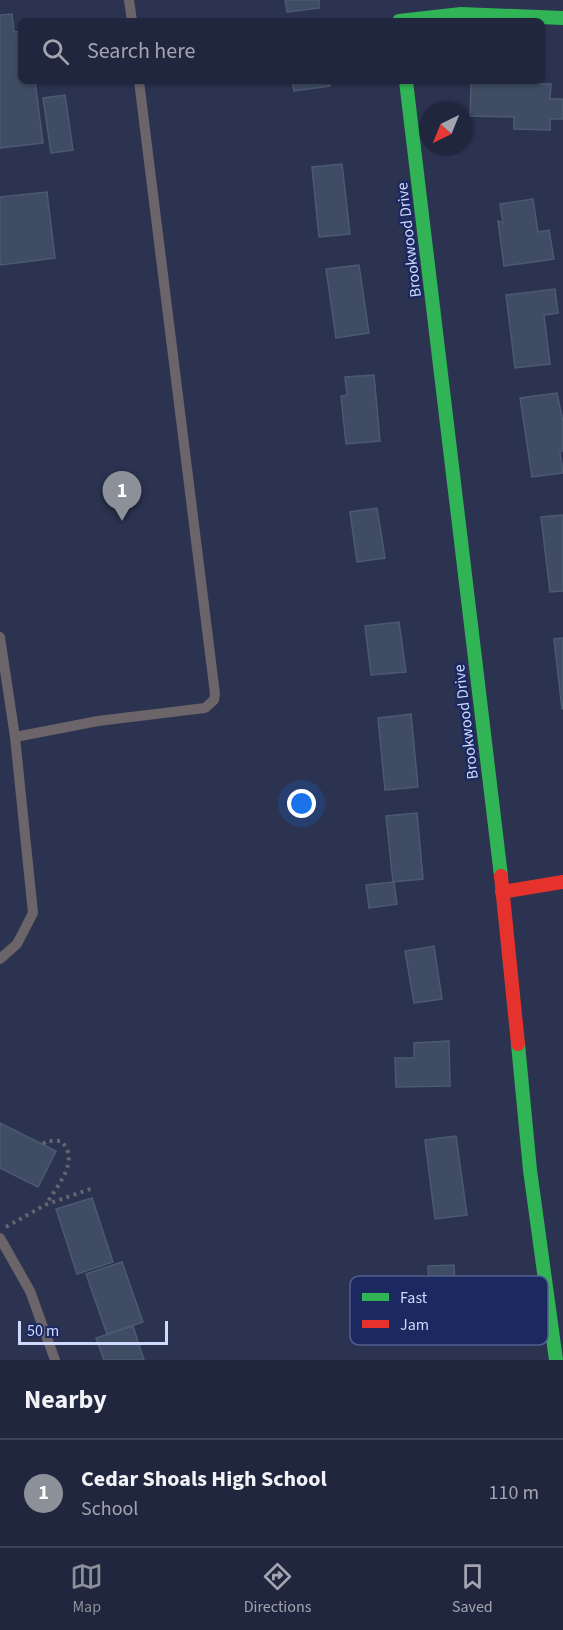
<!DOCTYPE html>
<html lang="en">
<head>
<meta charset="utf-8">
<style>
	body { margin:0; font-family:"Source Sans 3",sans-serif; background:#282e44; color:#f1f3f6 }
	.compass { position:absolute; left:419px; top:102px; width:54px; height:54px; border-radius:50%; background:#20263d; box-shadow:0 2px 4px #0004; rotate:223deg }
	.scale { position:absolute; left:18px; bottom:15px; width:150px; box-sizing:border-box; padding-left:6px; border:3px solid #cedafd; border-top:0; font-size:16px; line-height:21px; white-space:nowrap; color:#cedafd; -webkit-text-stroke:4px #1c2960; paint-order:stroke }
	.you { position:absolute; left:302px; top:804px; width:21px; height:21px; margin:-15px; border:4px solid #fff; border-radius:50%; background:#1a73e8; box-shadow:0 0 0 9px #1a73e833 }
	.badge { display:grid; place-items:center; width:39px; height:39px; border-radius:50%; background:#8c9099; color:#fff; font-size:20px; font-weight:700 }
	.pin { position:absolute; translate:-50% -50px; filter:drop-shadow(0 2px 3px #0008) }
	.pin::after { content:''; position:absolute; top:32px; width:21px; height:18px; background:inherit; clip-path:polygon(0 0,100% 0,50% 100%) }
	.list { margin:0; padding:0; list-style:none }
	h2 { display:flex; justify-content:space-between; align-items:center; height:78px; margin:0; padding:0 24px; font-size:26px }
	h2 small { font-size:20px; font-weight:400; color:#a2a5b0 }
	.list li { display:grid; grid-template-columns:39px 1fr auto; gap:18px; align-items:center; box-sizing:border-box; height:108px; padding:0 24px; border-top:2px solid #3d4357 }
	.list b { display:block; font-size:22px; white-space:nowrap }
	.list p { margin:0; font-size:20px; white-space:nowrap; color:#a2a5b0 }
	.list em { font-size:20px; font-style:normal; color:#a2a5b0 }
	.icon { flex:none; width:33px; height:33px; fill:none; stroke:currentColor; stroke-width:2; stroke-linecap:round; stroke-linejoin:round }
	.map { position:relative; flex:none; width:563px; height:1360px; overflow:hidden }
	.search { position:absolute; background:#20263d; box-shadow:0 2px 4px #0004; left:18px; right:18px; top:18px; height:66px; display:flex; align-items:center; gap:15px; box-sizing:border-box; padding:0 21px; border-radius:9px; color:#a2a5b0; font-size:22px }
	.sheet { height:186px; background:#20263d }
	nav { display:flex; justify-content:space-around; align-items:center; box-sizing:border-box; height:84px; border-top:2px solid #3d4357; background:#20263d; font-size:16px; color:#a2a5b0 }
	nav a { display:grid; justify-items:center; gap:3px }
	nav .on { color:#8c9099 }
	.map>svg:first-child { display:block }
</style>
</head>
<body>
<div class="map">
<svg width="563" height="1360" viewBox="0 0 563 1360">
	<rect width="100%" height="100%" fill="#2b3351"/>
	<!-- building -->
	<g fill="#3f4c63" stroke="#4c5a71" stroke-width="1.5">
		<polygon points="285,0 319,0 319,8 287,12"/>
		<polygon points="12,14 14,32 21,31 21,81 35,81 43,143 0,148 0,15"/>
		<polygon points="292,81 329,81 330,86 294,91"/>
		<polygon points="471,83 551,84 550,99 563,99 563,119 550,119 550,130 514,129 514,117 470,116"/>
		<polygon points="65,95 73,150 51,153 43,98"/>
		<polygon points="342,164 350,234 319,237 312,167"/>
		<polygon points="47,192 55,258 0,265 0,197"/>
		<polygon points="533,199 538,232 549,230 554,259 504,266 498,221 503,223 500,204"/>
		<polygon points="359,265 369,333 336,338 326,269"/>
		<polygon points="555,289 558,313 544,315 550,364 515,368 506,295"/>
		<polygon points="374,375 380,441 346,444 341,396 347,395 345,377"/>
		<polygon points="557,393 563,422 563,451 560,452 563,473 532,477 520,398"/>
		<polygon points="377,508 385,558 357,562 350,512"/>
		<polygon points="563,515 563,591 550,592 541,517"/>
		<polygon points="399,622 406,672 371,675 365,626"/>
		<polygon points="563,638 563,709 562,709 554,639"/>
		<polygon points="411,714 418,787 385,790 378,718"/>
		<polygon points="417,813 423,879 393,882 386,816"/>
		<polygon points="394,882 397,904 369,908 366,885"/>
		<polygon points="434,946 442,999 414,1003 405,951"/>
		<polygon points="449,1041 450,1086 396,1087 395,1058 414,1058 414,1043"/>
		<polygon points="0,1123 56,1151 38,1187 0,1168"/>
		<polygon points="456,1136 467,1215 435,1219 425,1140"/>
		<polygon points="92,1198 113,1262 77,1274 56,1209"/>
		<polygon points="122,1262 143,1322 107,1334 86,1274"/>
		<polygon points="454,1265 457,1331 431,1332 428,1266"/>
		<polygon points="133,1326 144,1360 104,1360 96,1338"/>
	</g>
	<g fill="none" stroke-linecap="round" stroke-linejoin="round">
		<!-- path -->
		<g stroke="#66646f" stroke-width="4" stroke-dasharray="3 4.5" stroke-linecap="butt">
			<path d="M43,1144L47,1141H61C81,1161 57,1185 46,1205"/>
			<polyline points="6,1227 45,1205 93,1188"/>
		</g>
		<!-- lane -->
		<g stroke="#6b6469" stroke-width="10">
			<polyline points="129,0 132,21"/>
			<polyline points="0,637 15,737 33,913 17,944 0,959"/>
			<polyline points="15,737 98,721 205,708 214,700 215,694 139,81"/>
			<polyline points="0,1238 30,1291 55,1360"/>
		</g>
		<!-- fast -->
		<g stroke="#30b455" stroke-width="14">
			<polyline points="399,21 461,14 563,18"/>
			<polyline points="406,81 501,876"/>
			<polyline points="518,1044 530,1170 556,1360"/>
		</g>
		<!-- jam -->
		<g stroke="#e5322d" stroke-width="14">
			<polyline points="501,876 518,1044"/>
			<polyline points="502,892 563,882"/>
		</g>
	</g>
	<g text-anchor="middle" stroke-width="5" stroke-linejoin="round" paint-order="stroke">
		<!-- street labels -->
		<g font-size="16" fill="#cedafd" stroke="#1c2960">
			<text transform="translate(408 240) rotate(-97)" y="6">Brookwood Drive</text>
			<text transform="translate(465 722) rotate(-97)" y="6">Brookwood Drive</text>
		</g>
	</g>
	<!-- legend -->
	<rect x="350" y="1276" width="198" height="69" rx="9" fill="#1c2960" stroke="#515e8f" stroke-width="1.5"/>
	<rect x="362" y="1293" width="27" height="8" fill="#30b455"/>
	<rect x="362" y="1320" width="27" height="8" fill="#e5322d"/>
	<g font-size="16" fill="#cedafd">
		<text x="400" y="1303">Fast</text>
		<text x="400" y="1330">Jam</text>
	</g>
</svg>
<svg class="compass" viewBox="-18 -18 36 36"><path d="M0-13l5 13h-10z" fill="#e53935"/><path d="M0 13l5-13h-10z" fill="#a2a5b0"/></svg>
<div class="scale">50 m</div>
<div class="you"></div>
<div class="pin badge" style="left:122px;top:521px">1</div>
<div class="search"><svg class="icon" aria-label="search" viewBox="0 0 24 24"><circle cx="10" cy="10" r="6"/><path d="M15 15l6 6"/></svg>Search here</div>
</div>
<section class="sheet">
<h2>Nearby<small></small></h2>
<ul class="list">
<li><span class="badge">1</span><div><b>Cedar Shoals High School</b><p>School</p></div><em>110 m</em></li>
</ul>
</section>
<nav>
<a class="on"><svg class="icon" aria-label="map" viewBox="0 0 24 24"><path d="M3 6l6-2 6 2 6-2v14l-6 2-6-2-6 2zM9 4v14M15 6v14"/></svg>Map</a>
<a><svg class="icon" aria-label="directions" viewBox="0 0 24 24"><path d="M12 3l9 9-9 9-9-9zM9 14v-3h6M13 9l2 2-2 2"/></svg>Directions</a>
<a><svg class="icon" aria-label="saved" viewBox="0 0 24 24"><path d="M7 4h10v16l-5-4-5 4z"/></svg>Saved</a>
</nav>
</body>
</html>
